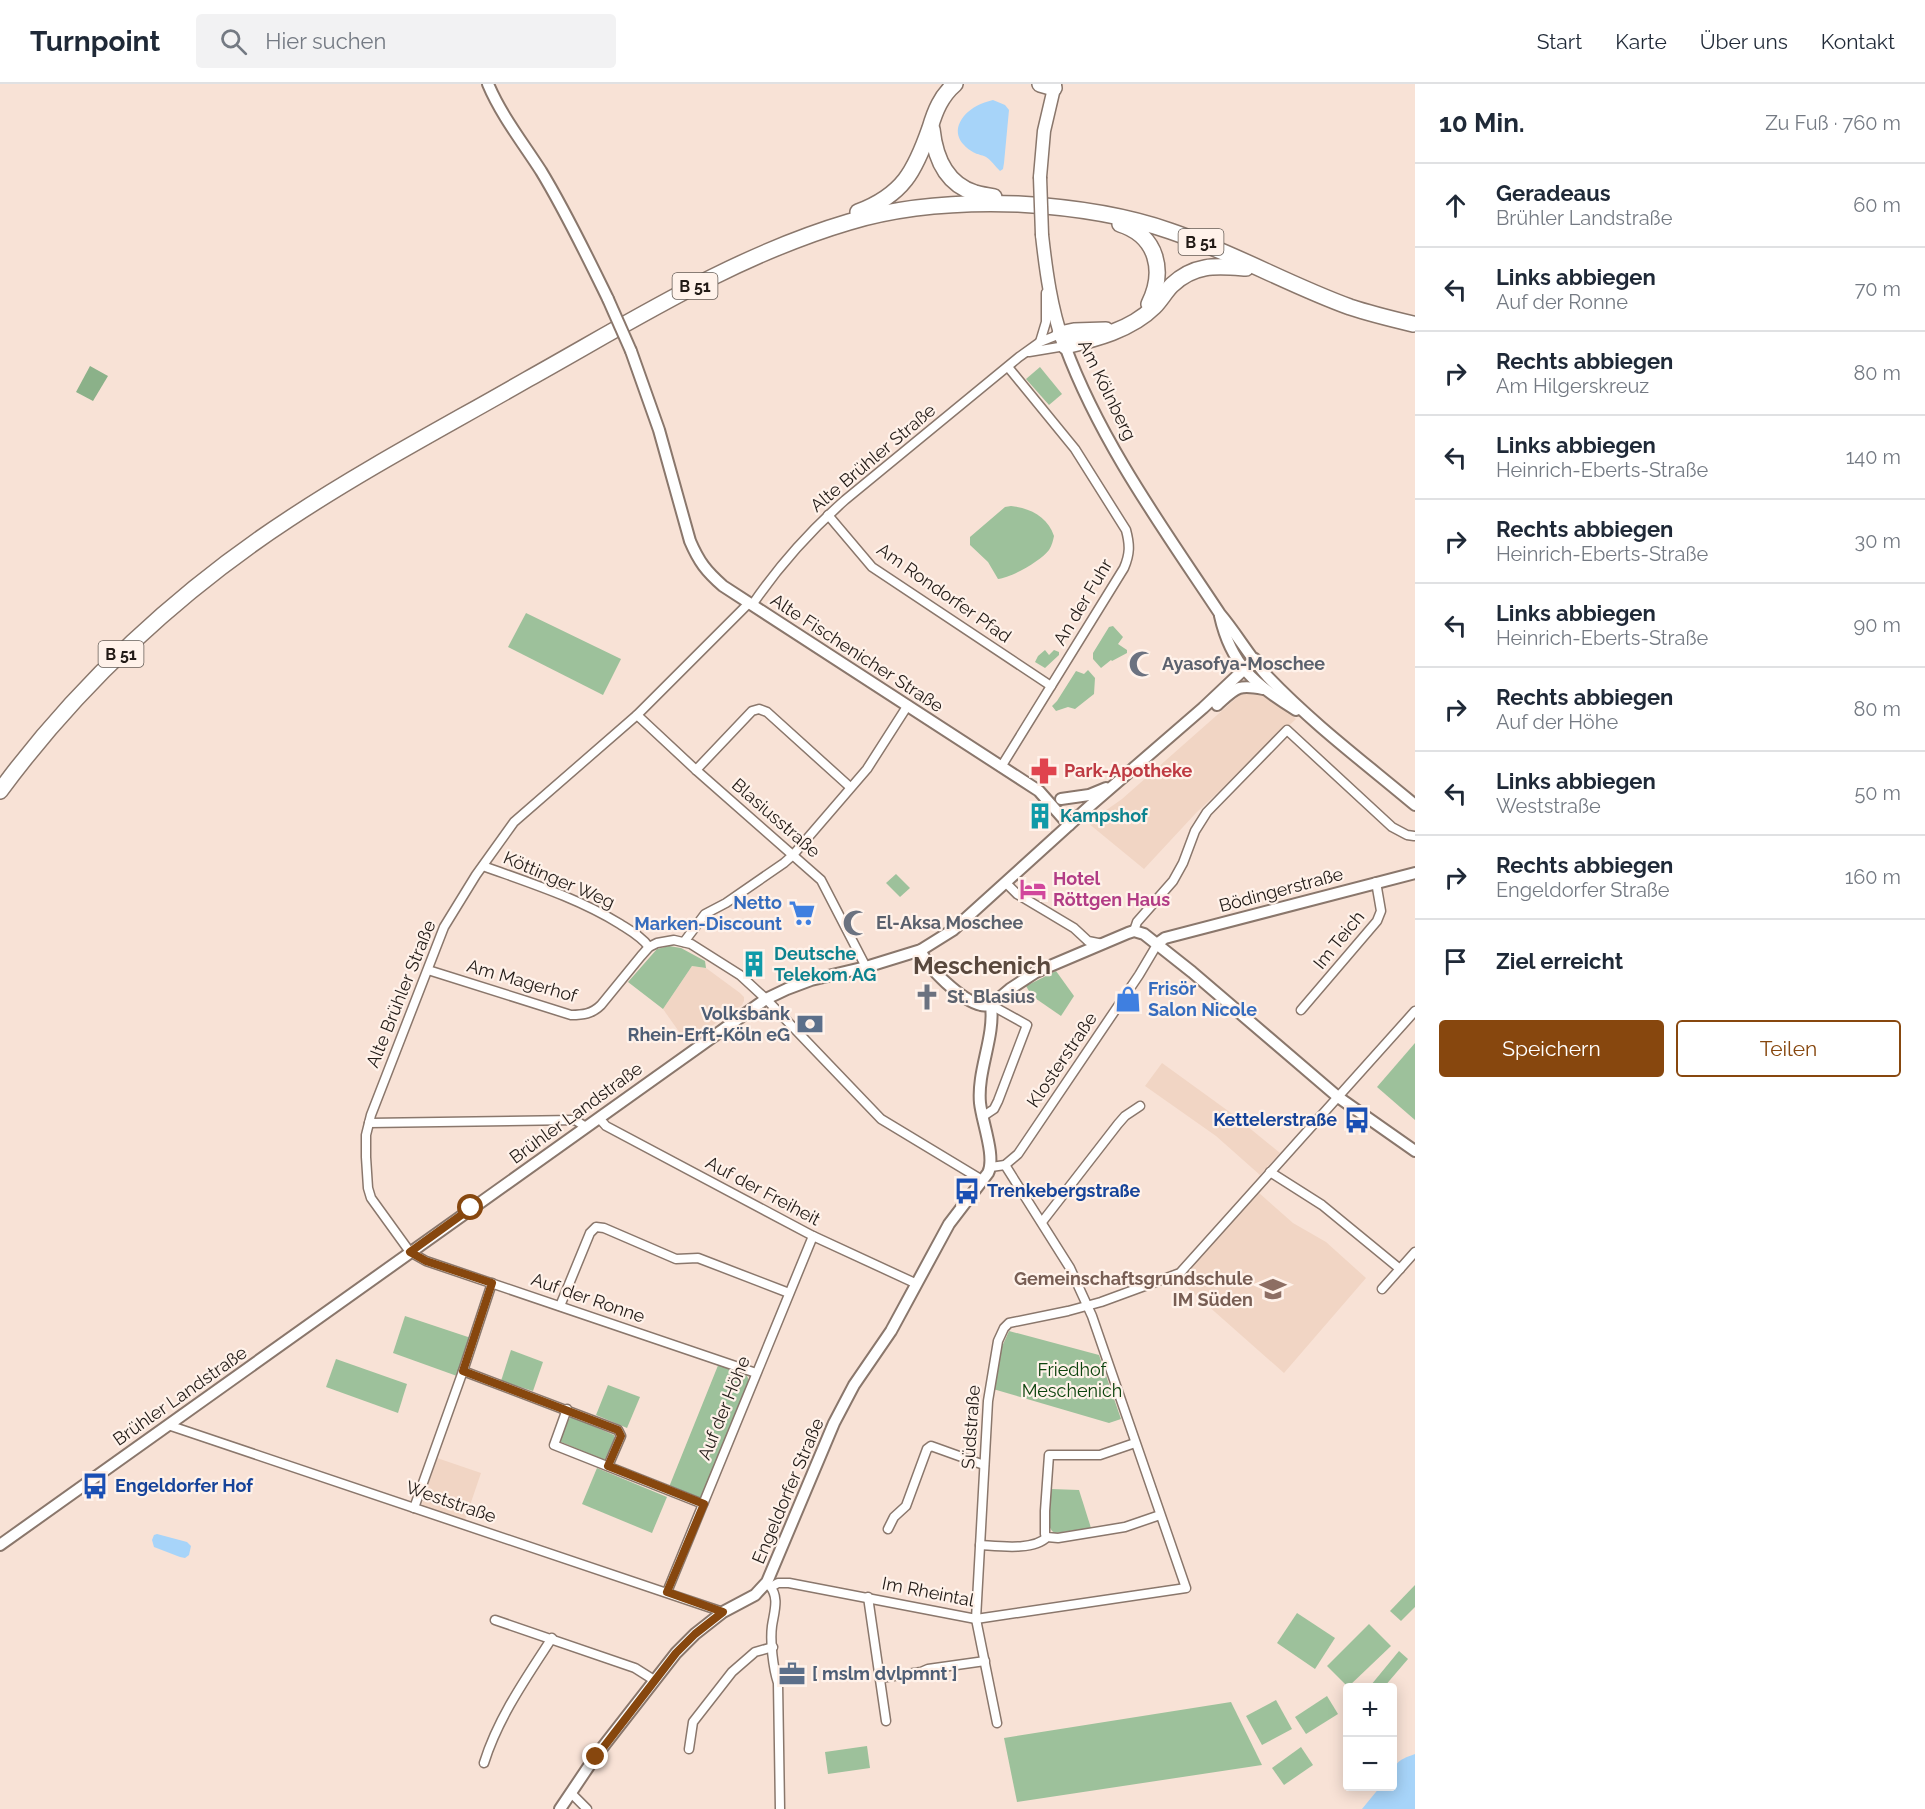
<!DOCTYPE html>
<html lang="de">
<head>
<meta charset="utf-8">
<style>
	body { margin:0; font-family:Raleway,sans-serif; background:#f2f2f3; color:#1f2937 }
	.controls { position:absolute; right:18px; bottom:18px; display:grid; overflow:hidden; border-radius:6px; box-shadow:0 3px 15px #0003 }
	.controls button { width:54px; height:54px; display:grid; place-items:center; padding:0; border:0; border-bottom:2px solid #e0e1e3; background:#fff; color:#1f2937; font:30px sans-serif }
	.stop { position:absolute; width:18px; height:18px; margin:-14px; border:4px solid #87470e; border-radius:50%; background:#fff }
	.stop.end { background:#87470e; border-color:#fff; box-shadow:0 2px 6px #0008 }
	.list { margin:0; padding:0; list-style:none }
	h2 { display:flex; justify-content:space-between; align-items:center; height:78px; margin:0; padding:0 24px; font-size:26px }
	h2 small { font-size:20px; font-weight:400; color:#747a83 }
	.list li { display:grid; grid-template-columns:39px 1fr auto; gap:18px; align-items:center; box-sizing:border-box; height:84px; padding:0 24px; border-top:2px solid #e0e1e3 }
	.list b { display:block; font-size:22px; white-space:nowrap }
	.list p { margin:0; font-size:20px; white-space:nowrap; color:#747a83 }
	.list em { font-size:20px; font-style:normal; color:#747a83 }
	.actions { display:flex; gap:12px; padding:18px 24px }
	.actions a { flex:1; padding:14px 0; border:2px solid #87470e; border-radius:6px; text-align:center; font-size:21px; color:#87470e }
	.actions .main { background:#87470e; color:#fff }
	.icon { flex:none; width:33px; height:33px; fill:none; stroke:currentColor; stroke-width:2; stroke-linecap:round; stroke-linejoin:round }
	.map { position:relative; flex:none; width:1415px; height:1725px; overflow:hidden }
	header { display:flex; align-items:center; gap:36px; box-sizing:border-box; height:84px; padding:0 30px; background:#fff; border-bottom:2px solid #e0e1e3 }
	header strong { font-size:28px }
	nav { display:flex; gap:33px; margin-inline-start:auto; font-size:21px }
	.search { width:420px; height:54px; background:#f2f2f3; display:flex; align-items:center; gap:15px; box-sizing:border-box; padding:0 21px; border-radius:6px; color:#747a83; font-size:22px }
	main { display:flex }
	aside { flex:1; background:#fff }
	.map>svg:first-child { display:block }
</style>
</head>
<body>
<header>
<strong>Turnpoint</strong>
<div class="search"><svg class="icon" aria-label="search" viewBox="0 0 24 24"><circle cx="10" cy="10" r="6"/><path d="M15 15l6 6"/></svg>Hier suchen</div>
<nav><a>Start</a><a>Karte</a><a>Über uns</a><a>Kontakt</a></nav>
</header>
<main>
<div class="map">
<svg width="1415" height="1725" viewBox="0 0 1415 1725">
	<rect width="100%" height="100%" fill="#f8e2d6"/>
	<!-- built -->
	<g fill="#f1d5c4">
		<polygon points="1242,609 1263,612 1289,628 1296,635 1196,729 1144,785 1088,739 1122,715"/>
		<polygon points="692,882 706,884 740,909 744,913 744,917 742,921 687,959 663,925"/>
		<polygon points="1162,979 1231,1029 1280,1069 1260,1091 1216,1052 1145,1002"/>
		<polygon points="1258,1108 1293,1139 1326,1158 1366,1194 1284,1289 1180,1197"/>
		<polygon points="437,1374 481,1389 465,1436 423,1422 422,1420"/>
	</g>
	<!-- green -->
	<g fill="#9dc19b">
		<polygon points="1040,283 1062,310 1049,321 1026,295"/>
		<path d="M1011,422C1030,424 1048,433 1054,452C1053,457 1052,461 1049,466C1042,476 1011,494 998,495L988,478L970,461V453L1005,423Z"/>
		<polygon points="526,529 621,575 603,611 508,563"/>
		<polygon points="1113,542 1123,553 1118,560 1127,566 1127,569 1112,577 1111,576 1101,584 1093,575 1093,569 1109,543"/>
		<polygon points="1045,566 1049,571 1054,566 1059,568 1059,571 1045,584 1035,578 1038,572"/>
		<polygon points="1088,586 1095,594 1094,610 1075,625 1068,623 1056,627 1052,622 1057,617 1076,587 1084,590"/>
		<polygon points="896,790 910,804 900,813 886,799"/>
		<polygon points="669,862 681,864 705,877 706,884 692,882 663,925 628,898 657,865"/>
		<polygon points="1056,887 1074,912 1061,932 1032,912 1026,902"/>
		<polygon points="1415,959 1415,1036 1377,1003"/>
		<polygon points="405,1232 471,1254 457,1292 393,1269"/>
		<polygon points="1009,1247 1099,1271 1121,1335 1109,1339 993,1305 1000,1267"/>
		<polygon points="511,1266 543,1278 533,1307 501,1297"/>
		<polygon points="336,1275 407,1300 398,1329 326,1303"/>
		<path d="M719,1279C731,1283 749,1285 749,1299L701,1413L698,1414L669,1403Z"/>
		<polygon points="608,1301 640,1313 627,1344 596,1331"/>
		<path d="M572,1333L614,1351L615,1354L605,1375H602L561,1358C560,1350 565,1336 572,1333Z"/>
		<polygon points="597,1384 667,1413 652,1449 582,1420"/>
		<polygon points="1051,1405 1079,1406 1091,1444 1055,1449 1052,1447 1049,1442"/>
		<polygon points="1415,1501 1415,1523 1401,1537 1390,1527"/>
		<polygon points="1297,1529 1335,1554 1315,1585 1277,1559"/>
		<polygon points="1369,1540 1391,1562 1348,1603 1327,1582"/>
		<polygon points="1399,1567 1408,1575 1384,1603 1374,1603 1371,1601"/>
		<polygon points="1327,1612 1338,1630 1306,1650 1295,1633"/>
		<polygon points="1276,1616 1292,1645 1262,1661 1246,1632"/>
		<polygon points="1231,1618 1262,1681 1017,1718 1004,1654"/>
		<polygon points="867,1662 870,1684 828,1690 825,1668"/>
		<polygon points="1301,1663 1313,1681 1284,1701 1272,1684"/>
	</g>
	<!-- forest -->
	<polygon fill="#8bb189" points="90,282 108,292 93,317 76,308"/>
	<!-- water -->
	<g fill="#a7d4f9">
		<path d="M993,16L1005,21L1009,26L1004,79L1003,85L1000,87C995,82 991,76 986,73C984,72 978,70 977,70C960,62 951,48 964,32C972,23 981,19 993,16Z"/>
		<polygon points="157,1450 187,1458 191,1462 189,1471 185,1474 180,1473 154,1463 152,1456 154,1451"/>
		<path d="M1415,1670V1725H1362L1380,1703L1392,1702C1392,1681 1395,1677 1415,1670Z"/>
	</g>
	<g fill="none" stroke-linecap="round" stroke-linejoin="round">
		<!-- minor casing -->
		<g stroke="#8a776c" stroke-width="11">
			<g id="minor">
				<polyline points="1040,258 1046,238 1046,209"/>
				<polyline points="1029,268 1065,262"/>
				<polyline points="828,431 872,483 1051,602"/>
				<polyline points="749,519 637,631 514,738 476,791 444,843 371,1031 366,1051 366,1073 368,1104 371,1114 410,1168 426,1177 756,1289"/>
				<path d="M752,521C778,483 810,447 845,416L1019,273L1040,258L1060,250"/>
				<polyline points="637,631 696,686 821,796 866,883"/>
				<path d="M1001,683L1124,484C1130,470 1130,461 1126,446L1075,365L1008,283"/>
				<polyline points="696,686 752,627 759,625 767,628 850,703"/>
				<path d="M483,782C530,799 578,814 620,840C631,847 642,853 649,863"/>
				<polyline points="1006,799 1017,810 1074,844 1088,857 1103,860"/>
				<polyline points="1134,847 1137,838 1173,797 1183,779 1195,747 1207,728 1287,646 1392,743 1407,751 1414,752"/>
				<polyline points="684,858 705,830 726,819 784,779 793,771 867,685 908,621"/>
				<path d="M428,886L571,931C583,931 592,930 601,921L641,872L649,863L657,859L674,856L691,860L740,891L766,915L881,1035L982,1096"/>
				<polyline points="1301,926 1377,837 1381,827 1376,798"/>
				<polyline points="982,1033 994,1025 998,1017 1027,941 991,921"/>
				<polyline points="599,1034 606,1042 813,1152 917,1200"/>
				<polyline points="369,1039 575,1036 586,1043"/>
				<polyline points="991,1083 1005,1081 1018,1070 1139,891 1158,859"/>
				<polyline points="1270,1088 1322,1121 1400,1185"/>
				<polyline points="1042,1138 1118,1040 1125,1032 1140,1022"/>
				<polyline points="1382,1205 1415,1168"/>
				<polyline points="560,1222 590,1149 596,1143 604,1144 676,1175 698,1174 789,1209"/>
				<polyline points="463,1287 618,1346 621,1352 608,1382"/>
				<polyline points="567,1325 554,1361 703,1420"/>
				<polyline points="168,1341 723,1528"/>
				<polyline points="1135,1359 1100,1371 1049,1371 1045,1427 1045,1450 1047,1453 1058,1454 1125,1443 1160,1431"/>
				<polyline points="414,1424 463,1287 492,1199"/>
				<polyline points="888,1445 894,1433 906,1422 927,1365 931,1362 984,1381"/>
				<path d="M980,1461C998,1462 1034,1467 1047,1453"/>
				<path d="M769,1501C780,1513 774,1528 772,1542C770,1557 773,1584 778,1599C779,1641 779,1683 780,1725"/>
				<polyline points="771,1503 778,1499 789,1499 976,1535 1186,1504 1092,1232 1070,1184 1005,1081"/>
				<polyline points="667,1508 813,1152"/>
				<polyline points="868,1513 886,1637"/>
				<polyline points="495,1536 635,1584 654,1596"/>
				<polyline points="880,1594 921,1588 928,1585 985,1577"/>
				<polyline points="997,1639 976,1535 988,1317 998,1257 1004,1244 1009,1239 1068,1227 1101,1218 1180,1189 1415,927"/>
				<polyline points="689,1665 693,1638 732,1588 755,1568 773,1563"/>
				<path d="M484,1679C498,1634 526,1594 552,1554"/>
				<polyline points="571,1709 587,1725"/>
			</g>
		</g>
		<!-- tertiary casing -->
		<g stroke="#8a776c" stroke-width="14">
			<g id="tertiary">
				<path d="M488,0C501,31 523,59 541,87C566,128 587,172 608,215"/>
				<path d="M1065,262C1101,359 1163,444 1220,530C1237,550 1250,574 1268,593C1313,640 1365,679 1415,721"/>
				<path d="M631,267L659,346L690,457C699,478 706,487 723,502L1039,707L1069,741"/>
				<path d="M1220,532C1231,581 1255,601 1296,626"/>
				<path d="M1217,621C1236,604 1237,600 1263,605"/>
				<polyline points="1061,715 1089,711 1106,704"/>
				<polyline points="1158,859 1165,854 1415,789"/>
				<path d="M921,866C926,884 963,917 981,921C984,922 988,921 991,921L1010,905L1036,888L1128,849L1134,847L1144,850L1192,888L1338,1013L1415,1067"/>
				<polyline points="0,1461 766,915 787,905 811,896 866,883 921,866 953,846 1091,721 1203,624 1255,575"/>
				<path d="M560,1725L595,1673L676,1569L695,1550L723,1528L755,1511L767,1498L834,1339L854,1301L891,1247L949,1140L988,1089C996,1073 982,1038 980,1019C977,986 995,954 991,921"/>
			</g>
		</g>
		<!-- secondary casing -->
		<g stroke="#8a776c" stroke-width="15">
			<g id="secondary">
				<polyline points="1040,93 1044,47 1055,0"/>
				<path d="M1042,151C1046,187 1051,224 1063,258"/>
			</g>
		</g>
		<!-- trunk casing -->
		<g stroke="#8a776c" stroke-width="18">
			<g id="trunk">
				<polyline points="1040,0 1054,4"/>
				<path d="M932,45C935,73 946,100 975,109C982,111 988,112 994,113"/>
				<path d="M858,128C903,111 915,87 930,44C935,27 941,12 955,0"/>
				<path d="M1120,140C1158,152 1165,188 1149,220"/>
				<polyline points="1060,250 1074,247 1106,246"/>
				<path d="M1065,262C1095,255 1131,246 1154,223C1161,216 1165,208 1172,201C1195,179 1218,182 1246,184"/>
				<path d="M0,707C78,601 179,507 289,435C366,384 448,341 528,295C632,237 734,172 849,138C902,122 963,118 1018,120C1070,123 1122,130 1170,147C1232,168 1289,201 1350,223C1371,230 1392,235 1413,240"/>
			</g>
		</g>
		<!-- minor -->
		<use href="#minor" stroke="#fff" stroke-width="8"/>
		<!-- tertiary -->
		<use href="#tertiary" stroke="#fff" stroke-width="10"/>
		<!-- secondary -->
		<use href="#secondary" stroke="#fff" stroke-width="12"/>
		<!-- trunk -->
		<use href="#trunk" stroke="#fff" stroke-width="15"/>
		<!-- tertiary-bridge casing -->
		<g stroke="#8a776c" stroke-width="14" stroke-linecap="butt">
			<polyline id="tertiary-bridge" points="608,215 631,267"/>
		</g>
		<!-- secondary-bridge casing -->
		<g stroke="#8a776c" stroke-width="15" stroke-linecap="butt">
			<polyline id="secondary-bridge" points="1040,93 1042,151"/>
		</g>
		<!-- tertiary-bridge -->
		<use href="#tertiary-bridge" stroke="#fff" stroke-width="10"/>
		<!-- secondary-bridge -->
		<use href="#secondary-bridge" stroke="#fff" stroke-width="12"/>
	</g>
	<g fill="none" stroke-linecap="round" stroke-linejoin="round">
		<!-- route -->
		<polyline stroke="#87470e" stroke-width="8" points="471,1124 410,1168 426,1177 492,1199 463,1287 618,1346 621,1352 608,1382 704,1420 667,1508 723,1528 695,1550 676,1569 596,1673"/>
	</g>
	<!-- icons -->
	<defs>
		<g id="mosque-bare" transform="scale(2.07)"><path d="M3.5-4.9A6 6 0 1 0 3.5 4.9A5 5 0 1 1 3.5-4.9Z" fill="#6b7280" stroke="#fff2ea" stroke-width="2.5" paint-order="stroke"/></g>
		<g id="pharmacy-bare" transform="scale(2.07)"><path d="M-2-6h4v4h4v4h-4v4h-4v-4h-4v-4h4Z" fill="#e0444e" stroke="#fff2ea" stroke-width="2.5" paint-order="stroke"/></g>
		<g id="building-bare" transform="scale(2.07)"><path d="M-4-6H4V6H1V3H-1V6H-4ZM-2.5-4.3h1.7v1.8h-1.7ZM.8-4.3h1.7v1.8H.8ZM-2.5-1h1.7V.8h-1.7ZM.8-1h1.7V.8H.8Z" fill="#0f9aa8" stroke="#fff2ea" stroke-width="2.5" paint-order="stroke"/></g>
		<g id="hotel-bare" transform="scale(2.07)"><path d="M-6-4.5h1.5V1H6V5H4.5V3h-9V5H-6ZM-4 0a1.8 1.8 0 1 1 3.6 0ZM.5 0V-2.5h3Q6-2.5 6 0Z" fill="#d1479c" stroke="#fff2ea" stroke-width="2.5" paint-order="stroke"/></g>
		<g id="supermarket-bare" transform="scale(2.07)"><path d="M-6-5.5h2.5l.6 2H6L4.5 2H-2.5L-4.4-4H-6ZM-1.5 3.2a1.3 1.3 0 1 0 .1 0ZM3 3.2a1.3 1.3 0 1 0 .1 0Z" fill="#3f7fe0" stroke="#fff2ea" stroke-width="2.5" paint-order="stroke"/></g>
		<g id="church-bare" transform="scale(2.07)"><path d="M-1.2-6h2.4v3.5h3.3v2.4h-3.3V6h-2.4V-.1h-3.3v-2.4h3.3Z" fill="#6b7280" stroke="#fff2ea" stroke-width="2.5" paint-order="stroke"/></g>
		<g id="shop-bare" transform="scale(2.07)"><path d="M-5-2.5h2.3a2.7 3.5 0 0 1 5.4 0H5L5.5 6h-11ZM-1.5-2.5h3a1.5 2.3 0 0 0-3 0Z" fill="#3f7fe0" stroke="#fff2ea" stroke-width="2.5" paint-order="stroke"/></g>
		<g id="bank-bare" transform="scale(2.07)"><path d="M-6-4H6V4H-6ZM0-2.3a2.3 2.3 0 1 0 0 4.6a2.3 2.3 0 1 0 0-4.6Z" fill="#5c6f8a" stroke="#fff2ea" stroke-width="2.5" paint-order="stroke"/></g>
		<g id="bus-bare" transform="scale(2.07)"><path d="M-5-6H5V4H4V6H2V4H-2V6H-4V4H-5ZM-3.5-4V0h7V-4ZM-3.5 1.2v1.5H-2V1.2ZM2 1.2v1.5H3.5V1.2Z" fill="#1a4fb4" stroke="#fff2ea" stroke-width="2.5" paint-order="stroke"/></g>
		<g id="school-bare" transform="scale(2.07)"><path d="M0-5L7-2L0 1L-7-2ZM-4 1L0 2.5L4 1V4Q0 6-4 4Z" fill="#8d6e63" stroke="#fff2ea" stroke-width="2.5" paint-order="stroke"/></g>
		<g id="office-bare" transform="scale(2.07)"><path d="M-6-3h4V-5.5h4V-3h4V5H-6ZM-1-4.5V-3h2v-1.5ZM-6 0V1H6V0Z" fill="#5c6f8a" stroke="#fff2ea" stroke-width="2.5" paint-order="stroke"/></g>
	</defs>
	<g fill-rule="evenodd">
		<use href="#mosque-bare" x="1142" y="580"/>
		<use href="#pharmacy-bare" x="1044" y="687"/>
		<use href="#building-bare" x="1040" y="732"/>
		<use href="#hotel-bare" x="1033" y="805"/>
		<use href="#supermarket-bare" x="802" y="829"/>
		<use href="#mosque-bare" x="856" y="839"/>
		<use href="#building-bare" x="754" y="880"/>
		<use href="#church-bare" x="927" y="913"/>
		<use href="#shop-bare" x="1128" y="915"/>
		<use href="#bank-bare" x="810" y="940"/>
		<use href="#bus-bare" x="1357" y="1036"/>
		<use href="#bus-bare" x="967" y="1107"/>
		<use href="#school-bare" x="1273" y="1205"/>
		<use href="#bus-bare" x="95" y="1402"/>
		<use href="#office-bare" x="792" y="1590"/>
	</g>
	<g text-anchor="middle" stroke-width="4.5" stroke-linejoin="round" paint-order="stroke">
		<!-- shield labels -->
		<g fill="#fff2ea" stroke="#645c56" stroke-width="1.5">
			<rect x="1178.5" y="145" width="45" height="26" rx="4.5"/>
			<rect x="672.5" y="189" width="45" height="26" rx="4.5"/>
			<rect x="98.5" y="557" width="45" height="26" rx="4.5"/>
		</g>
		<g font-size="16" font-weight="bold" fill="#221b17">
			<text x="1201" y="164">B 51</text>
			<text x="695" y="208">B 51</text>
			<text x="121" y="576">B 51</text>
		</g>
		<!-- street labels -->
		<g font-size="18" fill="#221b17" stroke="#fff2ea">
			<text transform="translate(1107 306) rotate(64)" y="6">Am Kölnberg</text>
			<text transform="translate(873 374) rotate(-40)" y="6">Alte Brühler Straße</text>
			<text transform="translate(944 509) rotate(35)" y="6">Am Rondorfer Pfad</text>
			<text transform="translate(1083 518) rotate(-59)" y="6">An der Fuhr</text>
			<text transform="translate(857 569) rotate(33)" y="6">Alte Fischenicher Straße</text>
			<text transform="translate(776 734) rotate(41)" y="6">Blasiusstraße</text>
			<text transform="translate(559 796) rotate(23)" y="6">Köttinger Weg</text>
			<text transform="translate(1281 806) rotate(-15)" y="6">Bödingerstraße</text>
			<text transform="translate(1339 856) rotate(-51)" y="6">Im Teich</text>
			<text transform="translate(522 897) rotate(16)" y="6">Am Magerhof</text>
			<text transform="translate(401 910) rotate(-68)" y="6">Alte Brühler Straße</text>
			<text transform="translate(1062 976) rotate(-56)" y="6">Klosterstraße</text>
			<text transform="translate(576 1029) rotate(-36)" y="6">Brühler Landstraße</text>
			<text transform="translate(763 1107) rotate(28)" y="6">Auf der Freiheit</text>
			<text transform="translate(588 1214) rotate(19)" y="6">Auf der Ronne</text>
			<text transform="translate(180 1312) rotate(-35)" y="6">Brühler Landstraße</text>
			<text transform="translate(724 1324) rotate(-68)" y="6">Auf der Höhe</text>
			<text transform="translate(971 1343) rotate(-86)" y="6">Südstraße</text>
			<text transform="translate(788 1407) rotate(-67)" y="6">Engeldorfer Straße</text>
			<text transform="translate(451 1418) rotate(19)" y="6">Weststraße</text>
			<text transform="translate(928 1508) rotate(11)" y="6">Im Rheintal</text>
		</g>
		<!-- worship labels -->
		<g font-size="18" font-weight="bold" fill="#5b616d" stroke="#fff2ea" text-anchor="start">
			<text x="1162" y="586">Ayasofya-Moschee</text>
			<text x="876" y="845">El-Aksa Moschee</text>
			<text x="947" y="919">St. Blasius</text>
		</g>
		<!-- health labels -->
		<g font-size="18" font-weight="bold" fill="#be3a42" stroke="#fff2ea" text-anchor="start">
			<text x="1064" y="693">Park-Apotheke</text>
		</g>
		<!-- culture labels -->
		<g font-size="18" font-weight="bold" fill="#0d838f" stroke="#fff2ea" text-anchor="start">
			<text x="1060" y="738">Kampshof</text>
			<text x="774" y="876">Deutsche<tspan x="774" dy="21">Telekom AG</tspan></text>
		</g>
		<!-- hotel labels -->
		<g font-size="18" font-weight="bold" fill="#b23c85" stroke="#fff2ea" text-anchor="start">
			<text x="1053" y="801">Hotel<tspan x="1053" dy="21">Röttgen Haus</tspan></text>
		</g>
		<!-- shop labels -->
		<g font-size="18" font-weight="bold" fill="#366cbe" stroke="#fff2ea" text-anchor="end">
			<text x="782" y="825">Netto<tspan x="782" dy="21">Marken-Discount</tspan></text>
			<text x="1148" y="911" text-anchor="start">Frisör<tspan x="1148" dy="21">Salon Nicole</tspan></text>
		</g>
		<!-- service labels -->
		<g font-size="18" font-weight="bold" fill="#4e5e75" stroke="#fff2ea" text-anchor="end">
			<text x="790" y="936">Volksbank<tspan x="790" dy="21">Rhein-Erft-Köln eG</tspan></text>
			<text x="812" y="1596" text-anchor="start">[ mslm dvlpmnt ]</text>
		</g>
		<!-- transit labels -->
		<g font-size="18" font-weight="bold" fill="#164399" stroke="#fff2ea" text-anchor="start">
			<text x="1337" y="1042" text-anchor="end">Kettelerstraße</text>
			<text x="987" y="1113">Trenkebergstraße</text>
			<text x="115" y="1408">Engeldorfer Hof</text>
		</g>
		<!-- education labels -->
		<g font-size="18" font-weight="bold" fill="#785e54" stroke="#fff2ea" text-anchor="end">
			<text x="1253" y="1201">Gemeinschaftsgrundschule<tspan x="1253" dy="21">IM Süden</tspan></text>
		</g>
		<!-- park labels -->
		<g font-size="18" fill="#0c430d" stroke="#fff2ea">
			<text x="1072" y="1292">Friedhof<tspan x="1072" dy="21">Meschenich</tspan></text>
		</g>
		<!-- district labels -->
		<g font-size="24" font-weight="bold" fill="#59483d" stroke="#fff2ea">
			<text x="982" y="890">Meschenich</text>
		</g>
	</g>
</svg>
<div class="controls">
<button>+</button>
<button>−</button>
</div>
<div class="stop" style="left:471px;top:1124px"></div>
<div class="stop end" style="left:596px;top:1673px"></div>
</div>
<aside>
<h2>10 Min.<small>Zu Fuß · 760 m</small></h2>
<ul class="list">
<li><svg class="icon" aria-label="ahead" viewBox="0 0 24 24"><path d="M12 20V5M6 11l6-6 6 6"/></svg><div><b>Geradeaus</b><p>Brühler Landstraße</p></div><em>60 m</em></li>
<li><svg class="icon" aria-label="left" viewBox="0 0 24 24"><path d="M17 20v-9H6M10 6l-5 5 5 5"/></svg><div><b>Links abbiegen</b><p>Auf der Ronne</p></div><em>70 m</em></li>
<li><svg class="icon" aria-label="right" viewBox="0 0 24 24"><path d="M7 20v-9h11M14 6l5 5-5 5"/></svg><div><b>Rechts abbiegen</b><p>Am Hilgerskreuz</p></div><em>80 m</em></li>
<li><svg class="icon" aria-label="left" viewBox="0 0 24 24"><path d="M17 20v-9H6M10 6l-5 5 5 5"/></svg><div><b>Links abbiegen</b><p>Heinrich-Eberts-Straße</p></div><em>140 m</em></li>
<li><svg class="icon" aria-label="right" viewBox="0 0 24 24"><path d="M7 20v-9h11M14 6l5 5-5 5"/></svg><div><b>Rechts abbiegen</b><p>Heinrich-Eberts-Straße</p></div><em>30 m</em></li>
<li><svg class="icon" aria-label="left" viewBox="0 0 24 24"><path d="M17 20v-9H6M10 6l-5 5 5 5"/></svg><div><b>Links abbiegen</b><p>Heinrich-Eberts-Straße</p></div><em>90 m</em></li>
<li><svg class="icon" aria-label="right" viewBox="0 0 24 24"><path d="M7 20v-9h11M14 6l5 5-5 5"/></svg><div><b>Rechts abbiegen</b><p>Auf der Höhe</p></div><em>80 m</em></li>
<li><svg class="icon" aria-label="left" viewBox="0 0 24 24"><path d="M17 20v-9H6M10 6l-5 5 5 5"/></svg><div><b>Links abbiegen</b><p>Weststraße</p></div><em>50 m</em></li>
<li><svg class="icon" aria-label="right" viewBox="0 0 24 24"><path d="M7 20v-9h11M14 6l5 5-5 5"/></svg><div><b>Rechts abbiegen</b><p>Engeldorfer Straße</p></div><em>160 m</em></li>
<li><svg class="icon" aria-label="arrive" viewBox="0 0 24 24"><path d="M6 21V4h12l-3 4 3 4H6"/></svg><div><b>Ziel erreicht</b></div></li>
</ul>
<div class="actions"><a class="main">Speichern</a><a>Teilen</a></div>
</aside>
</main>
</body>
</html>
